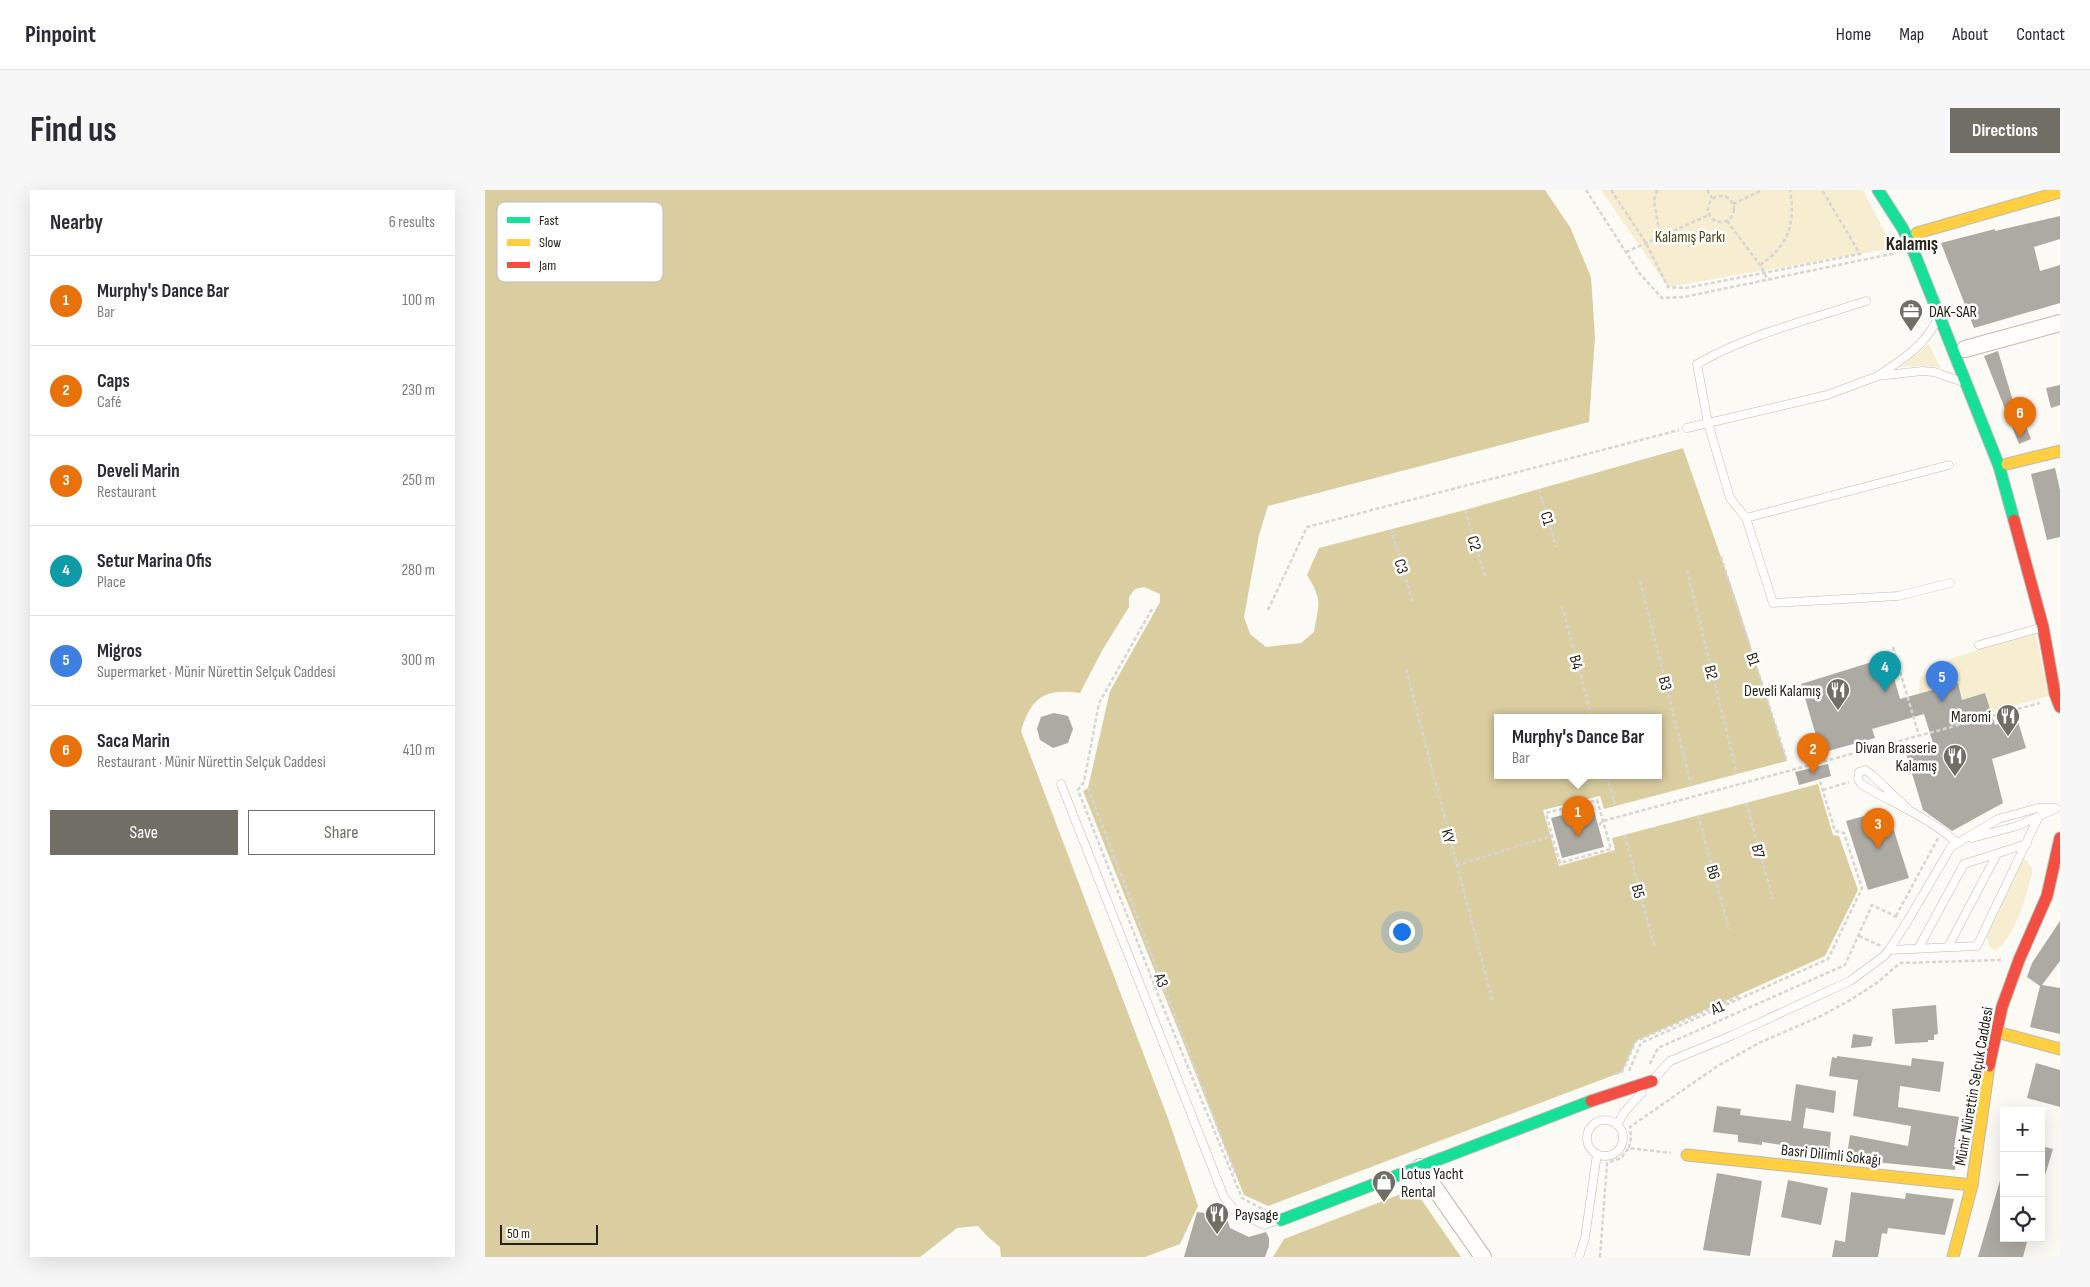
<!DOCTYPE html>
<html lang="en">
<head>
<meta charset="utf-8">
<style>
	body { margin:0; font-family:"Sofia Sans Condensed",sans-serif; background:#f7f7f7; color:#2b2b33 }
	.controls { position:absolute; right:15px; bottom:15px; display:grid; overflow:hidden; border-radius:0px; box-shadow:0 5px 20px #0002 }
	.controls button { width:45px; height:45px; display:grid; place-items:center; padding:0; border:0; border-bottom:1px solid #e1e1e2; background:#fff; color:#2b2b33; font:25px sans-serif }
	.scale { position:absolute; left:15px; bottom:12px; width:98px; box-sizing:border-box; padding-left:5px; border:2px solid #262318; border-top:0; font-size:14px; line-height:18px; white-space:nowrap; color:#262318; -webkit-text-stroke:4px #fff; paint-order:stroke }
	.you { position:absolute; left:916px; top:741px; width:18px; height:18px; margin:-12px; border:4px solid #fff; border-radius:50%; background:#1a73e8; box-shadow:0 0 0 8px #1a73e833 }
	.badge { display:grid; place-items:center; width:32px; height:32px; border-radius:50%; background:#716e65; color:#fff; font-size:16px; font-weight:700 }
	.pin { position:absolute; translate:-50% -41px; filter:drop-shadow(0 1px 2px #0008) }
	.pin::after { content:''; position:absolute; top:26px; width:18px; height:15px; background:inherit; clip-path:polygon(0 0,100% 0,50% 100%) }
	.popup { position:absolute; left:1009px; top:524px; width:168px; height:65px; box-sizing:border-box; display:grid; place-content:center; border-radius:0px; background:#fff; filter:drop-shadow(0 1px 4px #0005); font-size:16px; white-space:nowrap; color:#7c7c81 }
	.popup b { font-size:19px; color:#2b2b33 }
	.popup::after { content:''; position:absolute; left:50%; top:100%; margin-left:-10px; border:10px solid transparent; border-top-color:#fff }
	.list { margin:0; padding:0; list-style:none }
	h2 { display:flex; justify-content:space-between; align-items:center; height:65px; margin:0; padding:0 20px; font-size:21px }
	h2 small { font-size:16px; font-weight:400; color:#7c7c81 }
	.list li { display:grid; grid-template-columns:32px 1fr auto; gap:15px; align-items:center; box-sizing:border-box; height:90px; padding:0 20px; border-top:1px solid #e1e1e2 }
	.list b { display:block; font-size:19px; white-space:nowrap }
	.list p { margin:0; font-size:16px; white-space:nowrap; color:#7c7c81 }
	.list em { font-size:16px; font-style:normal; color:#7c7c81 }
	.actions { display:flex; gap:10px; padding:15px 20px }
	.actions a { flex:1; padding:11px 0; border:1px solid #716e65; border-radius:0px; text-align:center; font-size:18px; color:#716e65 }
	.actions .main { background:#716e65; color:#fff }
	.icon { flex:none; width:28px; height:28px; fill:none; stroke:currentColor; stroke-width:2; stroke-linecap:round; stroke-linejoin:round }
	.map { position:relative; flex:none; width:1575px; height:1067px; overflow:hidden; border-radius:0px }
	header { display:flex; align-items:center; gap:30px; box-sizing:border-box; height:70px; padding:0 25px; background:#fff; border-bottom:1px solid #e1e1e2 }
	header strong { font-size:24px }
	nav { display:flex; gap:28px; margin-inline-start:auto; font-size:18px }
	.intro { display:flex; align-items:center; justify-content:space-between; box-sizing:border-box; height:120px; padding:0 30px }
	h1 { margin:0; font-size:35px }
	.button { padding:12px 22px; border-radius:0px; background:#716e65; color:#fff; font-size:18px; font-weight:700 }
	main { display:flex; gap:30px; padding:0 30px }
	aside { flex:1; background:#fff; border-radius:0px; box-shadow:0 5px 20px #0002 }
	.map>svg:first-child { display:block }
</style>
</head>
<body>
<header>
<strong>Pinpoint</strong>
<nav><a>Home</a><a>Map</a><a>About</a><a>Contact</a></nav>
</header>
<div class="intro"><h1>Find us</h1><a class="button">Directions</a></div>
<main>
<aside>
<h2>Nearby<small>6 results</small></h2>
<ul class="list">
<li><span class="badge" style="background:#e8710a">1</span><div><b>Murphy's Dance Bar</b><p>Bar</p></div><em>100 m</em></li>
<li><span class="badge" style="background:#e8710a">2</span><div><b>Caps</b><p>Café</p></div><em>230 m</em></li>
<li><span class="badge" style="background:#e8710a">3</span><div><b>Develi Marin</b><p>Restaurant</p></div><em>250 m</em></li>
<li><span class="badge" style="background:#0f9aa8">4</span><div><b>Setur Marina Ofis</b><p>Place</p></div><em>280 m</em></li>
<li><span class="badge" style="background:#3f7fe0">5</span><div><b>Migros</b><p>Supermarket · Münir Nürettin Selçuk Caddesi</p></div><em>300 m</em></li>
<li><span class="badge" style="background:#e8710a">6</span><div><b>Saca Marin</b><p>Restaurant · Münir Nürettin Selçuk Caddesi</p></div><em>410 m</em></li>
</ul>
<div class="actions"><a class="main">Save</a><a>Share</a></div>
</aside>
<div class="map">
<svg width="1575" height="1067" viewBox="0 0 1575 1067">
	<rect width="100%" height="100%" fill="#fcfaf4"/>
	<!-- green -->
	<g fill="#f7eed1">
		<polygon points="1116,0 1378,0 1408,58 1183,97"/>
		<polygon points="1444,154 1455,178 1440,176 1416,177"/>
		<polygon points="1550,442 1564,506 1506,522 1500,503 1477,510 1473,493 1434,504 1435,487 1468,468"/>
		<path d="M1539,669C1542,672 1545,675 1547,678C1548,685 1544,692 1543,698C1537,720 1528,746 1511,761L1504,756L1502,747L1503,739L1518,712L1520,703L1533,676Z"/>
	</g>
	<!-- water -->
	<g fill="#dacda0" fill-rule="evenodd">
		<path d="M0,0H1060L1085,37L1106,87L1110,147L1104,232L783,316L774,345L759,427L765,444L781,457L816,453L829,442C834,413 838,411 822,385L834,358L980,320L1198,258L1252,413L1302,571L1119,619L1115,606L1058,620L1074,676L1130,660L1127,648L1333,594L1348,645L1354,646L1373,700L1340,766L1151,851L1137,882L783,1016L759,1005L598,601L603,598L625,501L675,412V404L659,397L650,399L644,407V417L618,459L595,503C560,498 546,507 536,541L684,931L713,1016L695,1054L660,1067H516L515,1057L502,1046L493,1036L472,1038L435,1067H0ZM1173,528V586H1013V528Z"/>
		<polygon points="929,999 976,1067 788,1067 799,1049"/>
	</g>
	<!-- building -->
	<g fill="#acaaa2">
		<polygon points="1575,26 1575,49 1549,57 1555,81 1575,75 1575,113 1489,138 1456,53 1510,39 1510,41"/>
		<polygon points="1513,161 1528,211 1531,210 1546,249 1534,254 1499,166"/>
		<polygon points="1575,195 1575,215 1566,218 1561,198"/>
		<polygon points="1570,278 1575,300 1575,347 1562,350 1546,284"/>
		<polygon points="1403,467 1415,509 1473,493 1477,510 1500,503 1510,535 1532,528 1541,558 1507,569 1518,613 1467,641 1438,620 1420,560 1448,553 1439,524 1387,539 1390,548 1336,563 1316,494"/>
		<polygon points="569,523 583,526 588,539 583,553 568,558 555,550 552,539 556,527"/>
		<polygon points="1343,574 1346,586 1314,595 1310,582"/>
		<polygon points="1108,617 1119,657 1077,668 1066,628"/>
		<polygon points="1383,625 1405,628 1424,688 1383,700 1361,631"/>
		<polygon points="1575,731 1575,771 1557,795 1575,798 1575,844 1545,837 1555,796 1542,787 1547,773"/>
		<polygon points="1451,815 1453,844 1449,845 1449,850 1443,850 1443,852 1410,854 1407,819"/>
		<polygon points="1368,844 1388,847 1386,856 1366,858"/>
		<polygon points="1352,866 1426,876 1427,868 1459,872 1455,902 1415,896 1413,917 1474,927 1469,957 1472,958 1470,980 1380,971 1381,967 1362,965 1365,945 1423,956 1426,936 1368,926 1373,890 1344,886 1347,867 1352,868"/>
		<polygon points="1551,873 1575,880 1575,917 1542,908"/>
		<polygon points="1311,894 1351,901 1349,923 1321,918 1318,938 1346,942 1344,963 1342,962 1341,966 1316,964 1317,958 1277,952 1277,955 1253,952 1253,945 1228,942 1232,916 1256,919 1255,925 1306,931"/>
		<polygon points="1556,956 1568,959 1559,989 1556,988"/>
		<polygon points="1232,983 1277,991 1265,1066 1218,1060"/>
		<polygon points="1516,987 1519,987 1519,1048 1543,1048 1538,1067 1493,1067"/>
		<polygon points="1303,990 1343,998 1336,1035 1296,1027"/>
		<polygon points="1366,1002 1420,1009 1421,1003 1469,1009 1460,1045 1403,1038 1402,1044 1397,1043 1393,1067 1347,1067 1350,1050 1360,1052"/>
		<polygon points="712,1022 729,1024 736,1023 741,1026 745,1038 764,1047 781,1042 784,1048 784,1056 780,1067 699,1067"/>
	</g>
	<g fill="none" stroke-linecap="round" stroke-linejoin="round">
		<!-- lane casing -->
		<g stroke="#bdbab2" stroke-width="9">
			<g id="lane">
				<path d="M1381,111C1324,130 1264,144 1212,174L1223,233L1245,308L1261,328L1464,275"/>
				<path d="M1394,185C1417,170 1440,155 1452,130"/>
				<polyline points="1202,238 1342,205 1393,186 1437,181 1449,182 1475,191"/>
				<polyline points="1261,328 1288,413 1413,406 1465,393"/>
				<polyline points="1494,455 1555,438"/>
				<polyline points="576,594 739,1007 749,1020 779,1035 795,1030"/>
				<path d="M1422,618L1386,584L1380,580L1374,582L1373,589L1376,594C1408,614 1444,627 1472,653"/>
				<polyline points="1487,648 1532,636 1570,619"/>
				<polyline points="1434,757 1479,674 1542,654"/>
				<polyline points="1463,757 1512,664"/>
				<polyline points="1404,760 1492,756 1553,628"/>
				<polyline points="1168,890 1185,871 1248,845 1365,791 1399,766 1404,760 1422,732 1466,657 1513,629 1553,618 1571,618"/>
				<circle cx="1120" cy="948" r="18"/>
				<polyline points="1132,935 1140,921 1157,903"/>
				<polyline points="1094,1067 1100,1048 1112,964"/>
			</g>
		</g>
		<!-- street casing -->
		<g stroke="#bdbab2" stroke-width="18">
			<g id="street">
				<polyline points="1480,159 1575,133"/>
				<polyline points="935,977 998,1067"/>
			</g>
		</g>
		<!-- fast casing -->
		<g stroke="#bdbab2" stroke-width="13">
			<g id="fast">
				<polyline points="1393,0 1418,39 1428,60 1514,276 1529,330"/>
				<polyline points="796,1030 1106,911"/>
			</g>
		</g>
		<!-- slow casing -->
		<g stroke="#bdbab2" stroke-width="13">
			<g id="slow">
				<polyline points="1432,43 1575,2"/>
				<polyline points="1522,274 1575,261"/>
				<polyline points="1512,842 1575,859"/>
				<polyline points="1202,965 1487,995"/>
				<polyline points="1468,1067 1487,995 1504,876"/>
			</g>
		</g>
		<!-- jam casing -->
		<g stroke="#bdbab2" stroke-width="13">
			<g id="jam">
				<polyline points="1529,330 1558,437 1570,504 1575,517"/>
				<polyline points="1504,876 1517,817 1534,770 1562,706 1575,648"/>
				<polyline points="1106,911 1167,891"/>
			</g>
		</g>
		<!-- path -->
		<g stroke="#d6d5d3" stroke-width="2.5" stroke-dasharray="4 2.5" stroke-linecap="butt">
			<polyline points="1101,0 1155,84 1177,108 1199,107 1411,63"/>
			<polyline points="1126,0 1161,53 1183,97 1201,98 1375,64 1337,0"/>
			<polyline points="1172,0 1169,11 1175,46"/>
			<polyline points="1222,0 1227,8"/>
			<circle cx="1236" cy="19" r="13"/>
			<polyline points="1248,14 1277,0"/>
			<polyline points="1242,31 1275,75 1283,90"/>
			<polyline points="1141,62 1224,25"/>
			<path d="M1275,75C1303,56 1311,34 1305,0"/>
			<polyline points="1054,299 1071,357"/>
			<polyline points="980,320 1000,386"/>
			<polyline points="906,339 928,413"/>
			<polyline points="1236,367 1302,571"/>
			<polyline points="1202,380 1252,584"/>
			<polyline points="1155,391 1206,595"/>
			<polyline points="1077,416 1107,528"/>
			<polyline points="667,419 614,513 599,592 593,600 674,807 757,1008 781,1021"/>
			<polyline points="783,420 822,337 1194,240"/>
			<polyline points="1408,457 1434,546"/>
			<polyline points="921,479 1008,813"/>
			<polyline points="1122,586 1130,616"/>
			<polyline points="603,598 750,983"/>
			<polyline points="1338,600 1364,592"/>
			<polyline points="1261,613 1288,709"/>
			<polyline points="1213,625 1244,739"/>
			<polyline points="1114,635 1118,631 1555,513"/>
			<polyline points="1140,645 1169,756"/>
			<polyline points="972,675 1067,646 1061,623 1112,610 1126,659 1075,673 1067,646"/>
			<polyline points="1411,726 1453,648"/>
			<polyline points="1374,746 1396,756"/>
			<polyline points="1165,874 1173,858 1360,775 1387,715 1414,728"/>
			<polyline points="1144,881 1156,853 1343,769 1377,698 1359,643 1350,641 1335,591"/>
			<polyline points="1130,884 1137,882 1151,851 1255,806"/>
			<polyline points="1144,958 1146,948 1145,937 1231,877 1274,853 1336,826 1367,809 1393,792 1415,773 1516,770"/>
			<polyline points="1115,1067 1122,973 1136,968 1144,958 1186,963"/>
		</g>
		<!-- lane -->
		<use href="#lane" stroke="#fffefd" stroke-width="8"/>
		<!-- street -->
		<use href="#street" stroke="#fffefd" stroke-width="16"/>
		<!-- fast -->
		<use href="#fast" stroke="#16e098" stroke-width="11"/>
		<!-- slow -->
		<use href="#slow" stroke="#ffcf43" stroke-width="11"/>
		<!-- jam -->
		<use href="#jam" stroke="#f24e42" stroke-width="11"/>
	</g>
	<!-- icons -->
	<defs>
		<g id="office-pin" transform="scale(1.25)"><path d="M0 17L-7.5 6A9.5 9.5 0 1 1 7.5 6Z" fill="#716e65" stroke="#fff"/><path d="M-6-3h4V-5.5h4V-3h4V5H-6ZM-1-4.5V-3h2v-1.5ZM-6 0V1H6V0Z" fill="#fff"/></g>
		<g id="restaurant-pin" transform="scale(1.25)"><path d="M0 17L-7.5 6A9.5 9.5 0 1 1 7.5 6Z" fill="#716e65" stroke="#fff"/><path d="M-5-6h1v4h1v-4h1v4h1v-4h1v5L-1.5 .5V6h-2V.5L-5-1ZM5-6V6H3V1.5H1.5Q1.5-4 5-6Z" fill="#fff"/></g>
		<g id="shop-pin" transform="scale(1.25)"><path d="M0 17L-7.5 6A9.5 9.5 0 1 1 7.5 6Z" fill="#716e65" stroke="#fff"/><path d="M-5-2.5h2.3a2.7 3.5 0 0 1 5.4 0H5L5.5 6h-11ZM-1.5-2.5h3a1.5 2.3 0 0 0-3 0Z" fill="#fff"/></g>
	</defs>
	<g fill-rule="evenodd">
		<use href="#office-pin" x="1426" y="121"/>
		<use href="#restaurant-pin" x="1353" y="500"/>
		<use href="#restaurant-pin" x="1523" y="526"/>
		<use href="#restaurant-pin" x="1470" y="566"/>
		<use href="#shop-pin" x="899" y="992"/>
		<use href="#restaurant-pin" x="732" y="1024"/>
	</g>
	<g text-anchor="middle" stroke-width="5" stroke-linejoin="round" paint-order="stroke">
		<!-- park labels -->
		<g font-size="16" fill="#504312" stroke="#fff">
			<text x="1205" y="52">Kalamış Parkı</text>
		</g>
		<!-- poi labels -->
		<g font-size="16" fill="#262318" stroke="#fff" text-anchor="start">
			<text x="1444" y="127">DAK-SAR</text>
			<text x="1336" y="506" text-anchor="end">Develi Kalamış</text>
			<text x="1506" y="532" text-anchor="end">Maromi</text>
			<text x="1452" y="563" text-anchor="end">Divan Brasserie<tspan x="1452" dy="18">Kalamış</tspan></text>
			<text x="916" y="989">Lotus Yacht<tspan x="916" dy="18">Rental</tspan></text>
			<text x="750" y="1030">Paysage</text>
		</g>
		<!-- street labels -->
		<g font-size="16" fill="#262318" stroke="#fff">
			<text transform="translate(1063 328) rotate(74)" y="6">C1</text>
			<text transform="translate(990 353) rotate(73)" y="6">C2</text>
			<text transform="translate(917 376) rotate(74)" y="6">C3</text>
			<text transform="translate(1269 469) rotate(72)" y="6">B1</text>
			<text transform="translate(1092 472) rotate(75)" y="6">B4</text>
			<text transform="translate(1227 482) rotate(76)" y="6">B2</text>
			<text transform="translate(1181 493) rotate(76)" y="6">B3</text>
			<text transform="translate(964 646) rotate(75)" y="6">KY</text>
			<text transform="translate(1274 661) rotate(75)" y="6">B7</text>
			<text transform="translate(1229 682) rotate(75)" y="6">B6</text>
			<text transform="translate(1154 701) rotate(75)" y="6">B5</text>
			<text transform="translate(677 790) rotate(69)" y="6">A3</text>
			<text transform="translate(1232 817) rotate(-23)" y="6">A1</text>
			<text transform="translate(1488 896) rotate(-80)" y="6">Münir Nürettin Selçuk Caddesi</text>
			<text transform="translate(1346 964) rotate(6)" y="6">Basri Dilimli Sokağı</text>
		</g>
		<!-- quarter labels -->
		<g font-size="19" font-weight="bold" fill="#262318" stroke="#fff">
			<text x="1427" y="60">Kalamış</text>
		</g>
	</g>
	<!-- legend -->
	<rect x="12" y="12" width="166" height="80" rx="8" fill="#fff" stroke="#bebdba" stroke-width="1"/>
	<rect x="22" y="27" width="23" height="6" fill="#16e098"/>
	<rect x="22" y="49" width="23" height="7" fill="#ffcf43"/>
	<rect x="22" y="72" width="23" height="6" fill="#f24e42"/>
	<g font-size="14" fill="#262318">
		<text x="54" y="35">Fast</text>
		<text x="54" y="57">Slow</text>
		<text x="54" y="80">Jam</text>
	</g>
</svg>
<div class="controls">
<button>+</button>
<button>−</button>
<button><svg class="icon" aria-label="locate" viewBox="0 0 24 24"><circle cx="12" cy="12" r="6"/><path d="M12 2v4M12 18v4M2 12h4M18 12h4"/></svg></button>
</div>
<div class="scale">50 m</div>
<div class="you"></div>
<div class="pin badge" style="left:1093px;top:647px;background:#e8710a">1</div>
<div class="popup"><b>Murphy's Dance Bar</b>Bar</div>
<div class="pin badge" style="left:1328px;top:584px;background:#e8710a">2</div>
<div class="pin badge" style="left:1393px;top:659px;background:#e8710a">3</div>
<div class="pin badge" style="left:1400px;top:502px;background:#0f9aa8">4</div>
<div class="pin badge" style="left:1457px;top:512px;background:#3f7fe0">5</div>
<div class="pin badge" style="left:1535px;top:248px;background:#e8710a">6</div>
</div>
</main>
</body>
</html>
